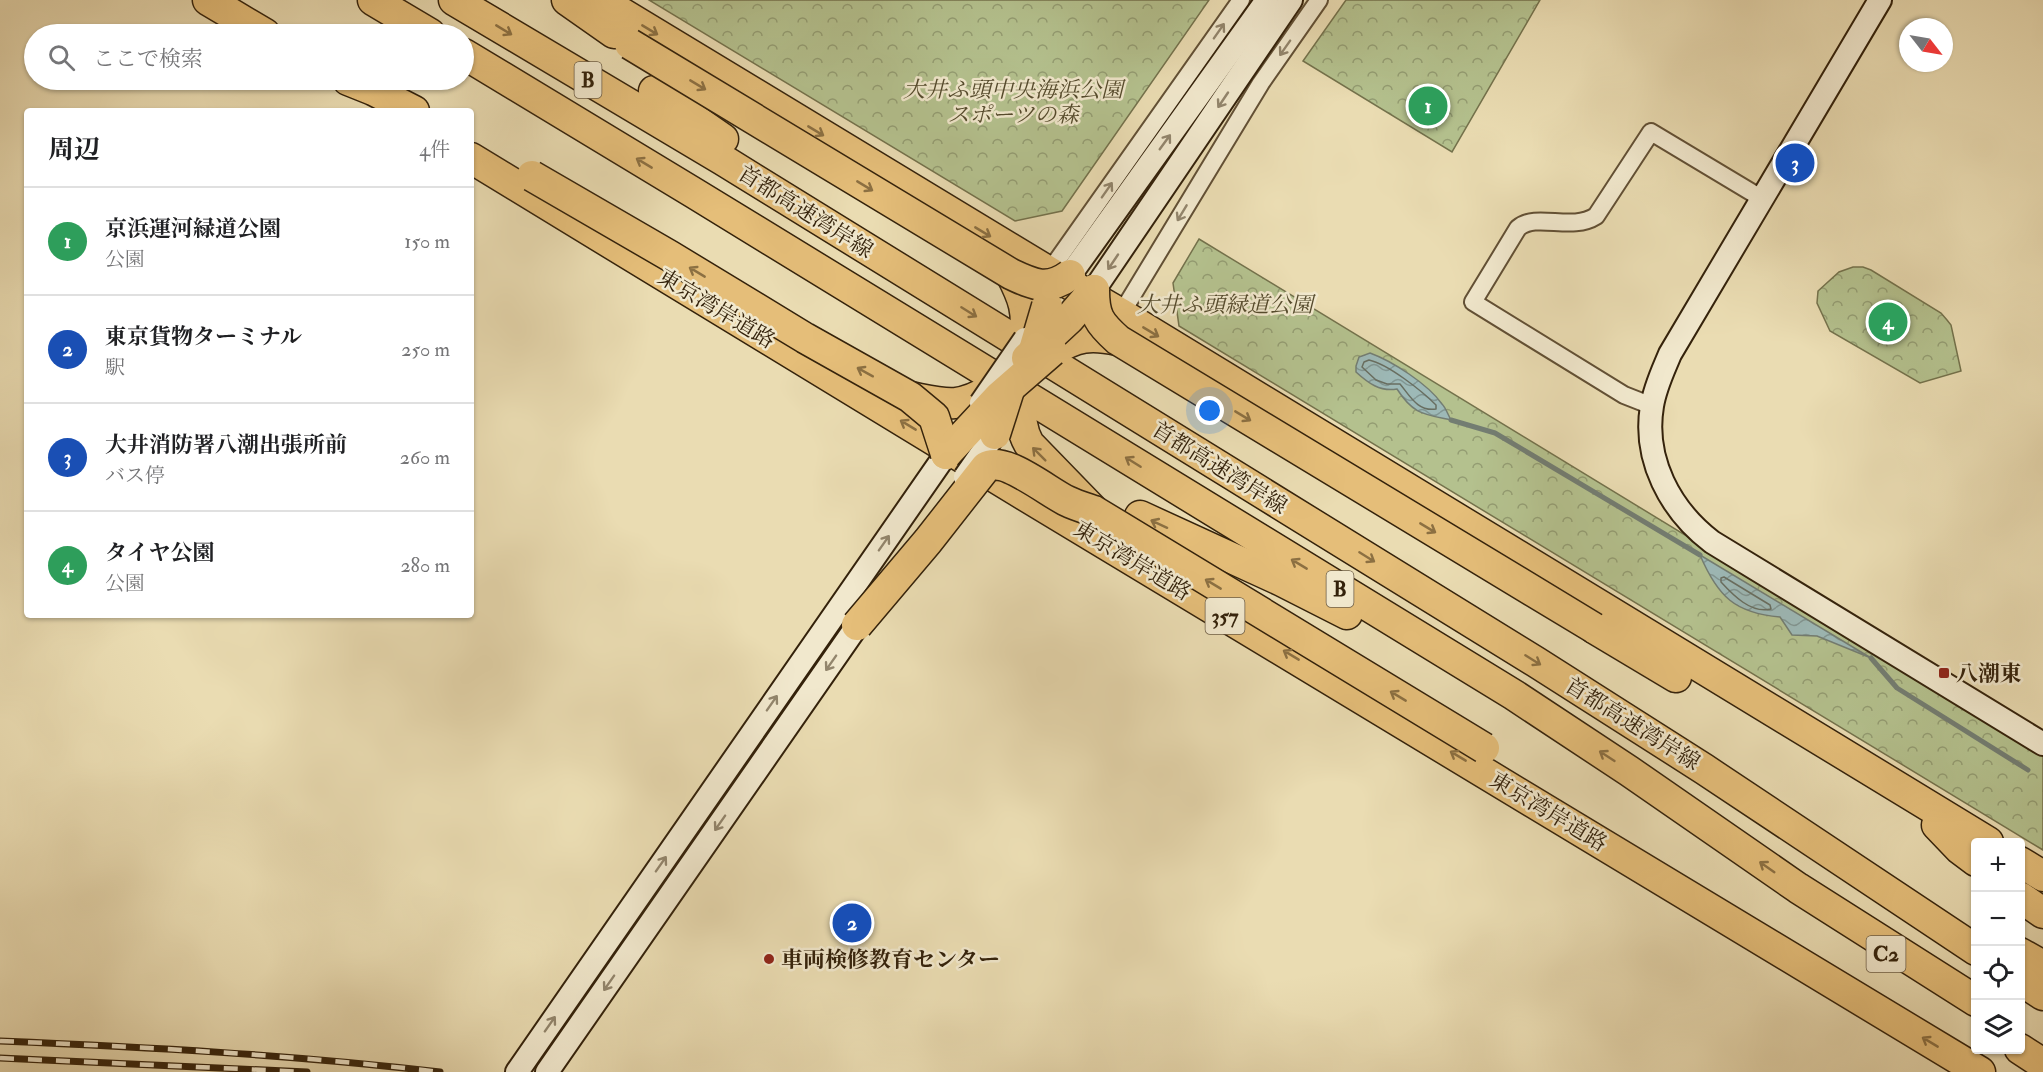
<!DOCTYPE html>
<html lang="ja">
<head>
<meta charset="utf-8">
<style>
	body { margin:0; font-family:"IM FELL Double Pica","Noto Serif JP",serif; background:#f6f6f6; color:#202124 }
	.controls { position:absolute; right:18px; bottom:18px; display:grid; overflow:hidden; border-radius:6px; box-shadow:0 2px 4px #0004 }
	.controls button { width:54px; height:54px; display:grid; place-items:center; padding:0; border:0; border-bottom:2px solid #e0e0e0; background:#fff; color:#202124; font:30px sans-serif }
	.compass { position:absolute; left:1899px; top:18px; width:54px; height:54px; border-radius:50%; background:#fff; box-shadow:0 2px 4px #0004; rotate:121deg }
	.you { position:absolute; left:1210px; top:411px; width:21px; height:21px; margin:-15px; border:4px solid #fff; border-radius:50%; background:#1a73e8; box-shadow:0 0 0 9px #1a73e833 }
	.badge { display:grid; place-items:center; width:39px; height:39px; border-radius:50%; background:#7c3aed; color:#fff; font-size:20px; font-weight:700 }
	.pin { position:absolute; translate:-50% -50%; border:3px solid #fff; box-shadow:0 2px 6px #0006 }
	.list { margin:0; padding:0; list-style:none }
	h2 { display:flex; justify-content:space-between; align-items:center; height:78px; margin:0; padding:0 24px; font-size:26px }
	h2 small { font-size:20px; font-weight:400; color:#757577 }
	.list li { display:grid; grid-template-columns:39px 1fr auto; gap:18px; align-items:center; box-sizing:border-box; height:108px; padding:0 24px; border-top:2px solid #e0e0e0 }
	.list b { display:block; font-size:22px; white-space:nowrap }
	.list p { margin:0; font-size:20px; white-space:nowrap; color:#757577 }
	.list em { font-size:20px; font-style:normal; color:#757577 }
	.icon { flex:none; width:33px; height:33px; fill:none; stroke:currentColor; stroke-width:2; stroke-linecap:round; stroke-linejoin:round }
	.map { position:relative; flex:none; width:2043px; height:1072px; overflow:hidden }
	.search { position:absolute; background:#fff; box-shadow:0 2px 4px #0004; left:24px; top:24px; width:450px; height:66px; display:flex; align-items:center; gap:15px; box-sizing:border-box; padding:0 21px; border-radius:33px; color:#757577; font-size:22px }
	.panel { position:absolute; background:#fff; box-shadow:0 2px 4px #0004; left:24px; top:108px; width:450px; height:510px; border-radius:6px }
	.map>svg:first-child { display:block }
</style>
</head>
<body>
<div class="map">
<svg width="2043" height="1072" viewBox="0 0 2043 1072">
	<defs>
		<pattern id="park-crowns" width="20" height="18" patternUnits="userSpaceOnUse" patternTransform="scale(1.5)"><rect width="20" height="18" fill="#b4c18e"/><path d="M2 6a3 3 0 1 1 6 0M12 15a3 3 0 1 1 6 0" fill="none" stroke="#939c72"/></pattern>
		<pattern id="water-waves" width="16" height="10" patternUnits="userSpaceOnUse" patternTransform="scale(1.5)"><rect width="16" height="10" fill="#9db9b7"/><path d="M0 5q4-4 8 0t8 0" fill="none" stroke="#819693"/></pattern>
	</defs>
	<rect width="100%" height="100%" fill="#eadcb2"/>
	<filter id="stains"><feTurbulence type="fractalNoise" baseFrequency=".00333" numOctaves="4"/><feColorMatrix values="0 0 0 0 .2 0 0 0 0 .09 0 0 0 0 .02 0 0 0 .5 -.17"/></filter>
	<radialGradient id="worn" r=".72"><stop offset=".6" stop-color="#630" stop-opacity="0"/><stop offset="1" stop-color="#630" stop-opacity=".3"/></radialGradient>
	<!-- park -->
	<g fill="url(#park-crowns)" stroke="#74724c" stroke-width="1.5">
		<polygon points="649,0 1209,0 1062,211 1015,221"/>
		<polygon points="1346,0 1540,0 1452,152 1303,61"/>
		<polygon points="1199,239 2043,753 2043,850 1179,326 1173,283"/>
		<polygon points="1853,267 1863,267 1871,270 1941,313 1947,320 1951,325 1961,371 1920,383 1830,331 1817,303 1818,291 1839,272"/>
	</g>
	<!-- water -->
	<g fill="url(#water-waves)" stroke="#737d72" stroke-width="1.5">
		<path d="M1370,353C1392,361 1428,384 1442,404C1446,408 1448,415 1451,420C1423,414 1413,414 1397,389C1380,392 1368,383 1356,372V366L1359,357Z"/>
		<path d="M1700,555L1871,658L1817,636L1792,635L1780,617C1735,613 1718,597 1700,555Z"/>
	</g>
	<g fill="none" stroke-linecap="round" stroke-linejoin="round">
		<!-- shore -->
		<g stroke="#686e61" stroke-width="1.5">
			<path d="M1369,360C1388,364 1422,391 1436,405V409C1418,412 1410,396 1400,384H1387L1376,380L1362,367L1364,362Z"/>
			<path d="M1724,577L1770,605L1771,609C1751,614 1733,595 1721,582V578Z"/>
		</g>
		<!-- stream -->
		<g stroke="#737d72" stroke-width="5">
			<polyline points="1451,420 1495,433 1700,555"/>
			<polyline points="1871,658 1897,688 2028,770"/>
		</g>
		<!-- street casing -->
		<g stroke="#625035" stroke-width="20">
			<g id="street">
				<polyline points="1049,272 1241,0"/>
				<polyline points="1121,314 1261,83 1319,0"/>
				<path d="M1652,406L1624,395L1473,302L1518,228C1537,212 1571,232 1596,216L1651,132L1761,198"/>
			</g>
		</g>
		<!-- secondary casing -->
		<g stroke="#34220b" stroke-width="26">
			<g id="secondary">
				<path d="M1880,0L1670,354C1663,371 1655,387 1652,406C1643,459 1670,510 1712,542L2043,744"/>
				<polyline points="1070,275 1267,0"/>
				<polyline points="1094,290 1291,0"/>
				<polyline points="517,1072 946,454"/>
				<polyline points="547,1072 866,613"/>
			</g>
		</g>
		<!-- highway casing -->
		<g stroke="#34220b" stroke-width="33">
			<g id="highway">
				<polyline points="208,0 265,34"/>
				<polyline points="373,0 430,34"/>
				<polyline points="454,0 723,160 1536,662 1704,769 1976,950"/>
				<polyline points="567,0 614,33"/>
				<polyline points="600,0 1049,272 1121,314 1988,842"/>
				<polyline points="464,54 694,193 1514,695 1629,771 1798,888 1976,1001"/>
				<polyline points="348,80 373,90 414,111"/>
				<polyline points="654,91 723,139"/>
				<polyline points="471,158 1016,490 1980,1072"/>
				<path d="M1011,274C1024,299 1028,311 1025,339"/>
				<path d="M1052,351C1077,336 1090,334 1118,340"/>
				<path d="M910,397C946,404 958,409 990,390"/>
				<path d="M1021,397C1021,415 1020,428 1029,444L1094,511"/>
				<polyline points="1140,516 1282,581 1347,614"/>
				<polyline points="1594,628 1676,677"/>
				<polyline points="1937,825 1960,849 1976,861"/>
				<polyline points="2020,862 2043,876"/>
				<polyline points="2020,897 2043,913"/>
				<polyline points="2020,953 2043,966"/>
				<polyline points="2020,980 2043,995"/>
				<polyline points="2020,1049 2043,1064"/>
			</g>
		</g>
		<!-- street -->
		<use href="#street" stroke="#f1e8cd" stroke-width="16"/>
		<!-- secondary -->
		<use href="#secondary" stroke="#f1e8cd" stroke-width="22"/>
		<!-- highway -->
		<use href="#highway" stroke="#e5be79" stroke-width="30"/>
		<!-- rail casing -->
		<g stroke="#34220b" stroke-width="7">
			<g id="rail">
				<path d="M0,1041C147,1047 294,1055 440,1072"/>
				<polyline points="0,1058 307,1072"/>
			</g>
		</g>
		<!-- rail -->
		<use href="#rail" stroke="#f1e8cd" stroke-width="4.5" stroke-dasharray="14" stroke-linecap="butt"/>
		<!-- secondary-bridge casing -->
		<g stroke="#34220b" stroke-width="26" stroke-linecap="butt">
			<g id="secondary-bridge">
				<polyline points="981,403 1025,339"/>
				<polyline points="965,477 995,434"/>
			</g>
		</g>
		<!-- highway-bridge casing -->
		<g stroke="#34220b" stroke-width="33" stroke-linecap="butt">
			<g id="highway-bridge">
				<path d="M630,44L1011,274C1034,285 1048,291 1070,275"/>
				<polyline points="532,176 670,256 805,338 910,397 934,417 946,454"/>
				<path d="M1094,290C1094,316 1099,323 1118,340L1594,628"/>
				<polyline points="1034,350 1047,306"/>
				<polyline points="1027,358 1069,319 1094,290"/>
				<polyline points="995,434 1009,390"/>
				<polyline points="946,454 1000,396 1052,351"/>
				<path d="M857,625L928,541L986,467C1005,456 1048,492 1067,501C1075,505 1085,508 1094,511L1484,748"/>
			</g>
		</g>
		<!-- secondary-bridge -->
		<use href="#secondary-bridge" stroke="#f1e8cd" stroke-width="22"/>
		<!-- highway-bridge -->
		<use href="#highway-bridge" stroke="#e5be79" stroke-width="30"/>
	</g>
	<!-- one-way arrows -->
	<defs><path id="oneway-shaft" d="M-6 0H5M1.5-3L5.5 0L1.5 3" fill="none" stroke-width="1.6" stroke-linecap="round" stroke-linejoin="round" transform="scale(1.5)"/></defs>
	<g stroke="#8c7042">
		<use href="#oneway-shaft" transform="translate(504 30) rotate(31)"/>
		<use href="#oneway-shaft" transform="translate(650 30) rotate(31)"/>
		<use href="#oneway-shaft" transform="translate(698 85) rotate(31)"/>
		<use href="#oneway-shaft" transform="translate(816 131) rotate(31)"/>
		<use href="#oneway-shaft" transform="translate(644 163) rotate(-149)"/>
		<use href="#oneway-shaft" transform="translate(865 186) rotate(31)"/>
		<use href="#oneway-shaft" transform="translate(983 232) rotate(31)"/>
		<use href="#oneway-shaft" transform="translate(697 272) rotate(-149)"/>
		<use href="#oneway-shaft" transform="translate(969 312) rotate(32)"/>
		<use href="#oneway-shaft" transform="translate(1151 332) rotate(31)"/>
		<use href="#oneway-shaft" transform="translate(865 372) rotate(-151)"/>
		<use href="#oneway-shaft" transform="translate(1243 416) rotate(31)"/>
		<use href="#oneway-shaft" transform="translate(908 425) rotate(-149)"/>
		<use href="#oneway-shaft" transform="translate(1039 454) rotate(-135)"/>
		<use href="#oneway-shaft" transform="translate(1133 462) rotate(-148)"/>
		<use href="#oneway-shaft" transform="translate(1159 524) rotate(-155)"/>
		<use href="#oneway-shaft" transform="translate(1428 528) rotate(31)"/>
		<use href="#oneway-shaft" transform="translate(1367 557) rotate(32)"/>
		<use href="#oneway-shaft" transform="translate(1299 564) rotate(-149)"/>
		<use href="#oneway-shaft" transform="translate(1213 584) rotate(-149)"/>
		<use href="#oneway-shaft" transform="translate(1291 655) rotate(-149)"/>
		<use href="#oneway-shaft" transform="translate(1533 660) rotate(32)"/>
		<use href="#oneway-shaft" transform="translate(1398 696) rotate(-149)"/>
		<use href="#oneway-shaft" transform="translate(1458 756) rotate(-149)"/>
		<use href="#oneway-shaft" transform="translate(1607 756) rotate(-147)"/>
		<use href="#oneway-shaft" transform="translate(1767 867) rotate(-145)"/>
		<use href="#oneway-shaft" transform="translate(1930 1042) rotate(-149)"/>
	</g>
	<g stroke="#92856c">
		<use href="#oneway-shaft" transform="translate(1219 31) rotate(-55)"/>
		<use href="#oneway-shaft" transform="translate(1285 48) rotate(125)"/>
		<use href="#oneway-shaft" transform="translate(1223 100) rotate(124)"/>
		<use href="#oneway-shaft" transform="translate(1165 142) rotate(-54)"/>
		<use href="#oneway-shaft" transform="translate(1107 190) rotate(-55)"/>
		<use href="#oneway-shaft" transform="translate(1182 213) rotate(121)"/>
		<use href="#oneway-shaft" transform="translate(1113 262) rotate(124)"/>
		<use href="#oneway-shaft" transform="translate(884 543) rotate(-55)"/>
		<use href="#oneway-shaft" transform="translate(831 663) rotate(125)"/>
		<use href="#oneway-shaft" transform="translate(772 703) rotate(-55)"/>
		<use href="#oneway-shaft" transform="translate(720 823) rotate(125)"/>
		<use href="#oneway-shaft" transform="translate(661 864) rotate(-55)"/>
		<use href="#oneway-shaft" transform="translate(609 983) rotate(125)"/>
		<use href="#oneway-shaft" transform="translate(550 1024) rotate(-55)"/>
	</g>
	<!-- markers -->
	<g fill="#8f2418" stroke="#f1e8cd" stroke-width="2">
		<rect x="1938" y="667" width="12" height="12" rx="3"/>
		<circle cx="769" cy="959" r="6"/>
	</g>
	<g text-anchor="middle" stroke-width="5" stroke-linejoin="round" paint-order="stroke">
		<!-- shield labels -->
		<g fill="#f1e8cd" stroke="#6d5d45" stroke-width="1.5">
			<rect x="574.5" y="62" width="27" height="36" rx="4.5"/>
			<rect x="1326.5" y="571" width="27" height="36" rx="4.5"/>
			<rect x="1205.5" y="598" width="39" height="36" rx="4.5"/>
			<rect x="1866.5" y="936" width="39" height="36" rx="4.5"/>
		</g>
		<g font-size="21" font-weight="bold" fill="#34220b">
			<text x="588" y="87">B</text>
			<text x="1340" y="596">B</text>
			<text x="1225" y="623">357</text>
			<text x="1886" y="961">C2</text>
		</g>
		<!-- park labels -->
		<g font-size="22" font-style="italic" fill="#544a2c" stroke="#f1e8cd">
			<text x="1013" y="97">大井ふ頭中央海浜公園<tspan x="1013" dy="25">スポーツの森</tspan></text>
			<text x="1225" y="312">大井ふ頭緑道公園</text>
		</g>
		<!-- street labels -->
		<g font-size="22" fill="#34220b" stroke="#f1e8cd">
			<text transform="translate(806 211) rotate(32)" y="8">首都高速湾岸線</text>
			<text transform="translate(717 308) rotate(31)" y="8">東京湾岸道路</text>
			<text transform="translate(1220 467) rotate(32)" y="8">首都高速湾岸線</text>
			<text transform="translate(1133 560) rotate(31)" y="8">東京湾岸道路</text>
			<text transform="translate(1633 723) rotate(32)" y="8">首都高速湾岸線</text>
			<text transform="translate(1549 811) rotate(31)" y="8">東京湾岸道路</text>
		</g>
		<!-- poi labels -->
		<g font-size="22" font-weight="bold" fill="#34220b" stroke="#f1e8cd" text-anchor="start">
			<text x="1956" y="681">八潮東</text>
			<text x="781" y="967">車両検修教育センター</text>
		</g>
	</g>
	<rect width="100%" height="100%" filter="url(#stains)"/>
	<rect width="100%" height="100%" fill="url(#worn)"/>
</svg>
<div class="controls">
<button>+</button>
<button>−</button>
<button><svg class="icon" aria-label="locate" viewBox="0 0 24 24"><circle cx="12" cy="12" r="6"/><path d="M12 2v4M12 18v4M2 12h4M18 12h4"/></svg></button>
<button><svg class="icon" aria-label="layers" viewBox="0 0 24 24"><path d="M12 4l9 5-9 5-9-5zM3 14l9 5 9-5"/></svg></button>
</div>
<svg class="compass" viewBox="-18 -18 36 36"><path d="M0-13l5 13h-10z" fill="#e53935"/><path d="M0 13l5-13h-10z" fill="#757577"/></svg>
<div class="you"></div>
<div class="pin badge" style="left:1428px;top:106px;background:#2e9e5b">1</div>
<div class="pin badge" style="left:852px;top:923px;background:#1a4fb4">2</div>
<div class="pin badge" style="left:1795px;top:163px;background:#1a4fb4">3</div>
<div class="pin badge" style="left:1888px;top:322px;background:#2e9e5b">4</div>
<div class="search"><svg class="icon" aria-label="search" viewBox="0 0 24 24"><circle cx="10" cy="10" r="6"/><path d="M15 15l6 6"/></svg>ここで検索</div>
<section class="panel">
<h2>周辺<small>4件</small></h2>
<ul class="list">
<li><span class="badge" style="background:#2e9e5b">1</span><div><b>京浜運河緑道公園</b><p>公園</p></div><em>150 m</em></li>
<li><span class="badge" style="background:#1a4fb4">2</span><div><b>東京貨物ターミナル</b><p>駅</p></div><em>250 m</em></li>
<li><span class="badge" style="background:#1a4fb4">3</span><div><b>大井消防署八潮出張所前</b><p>バス停</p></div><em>260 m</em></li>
<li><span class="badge" style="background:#2e9e5b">4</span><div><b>タイヤ公園</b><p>公園</p></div><em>280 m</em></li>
</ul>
</section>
</div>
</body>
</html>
